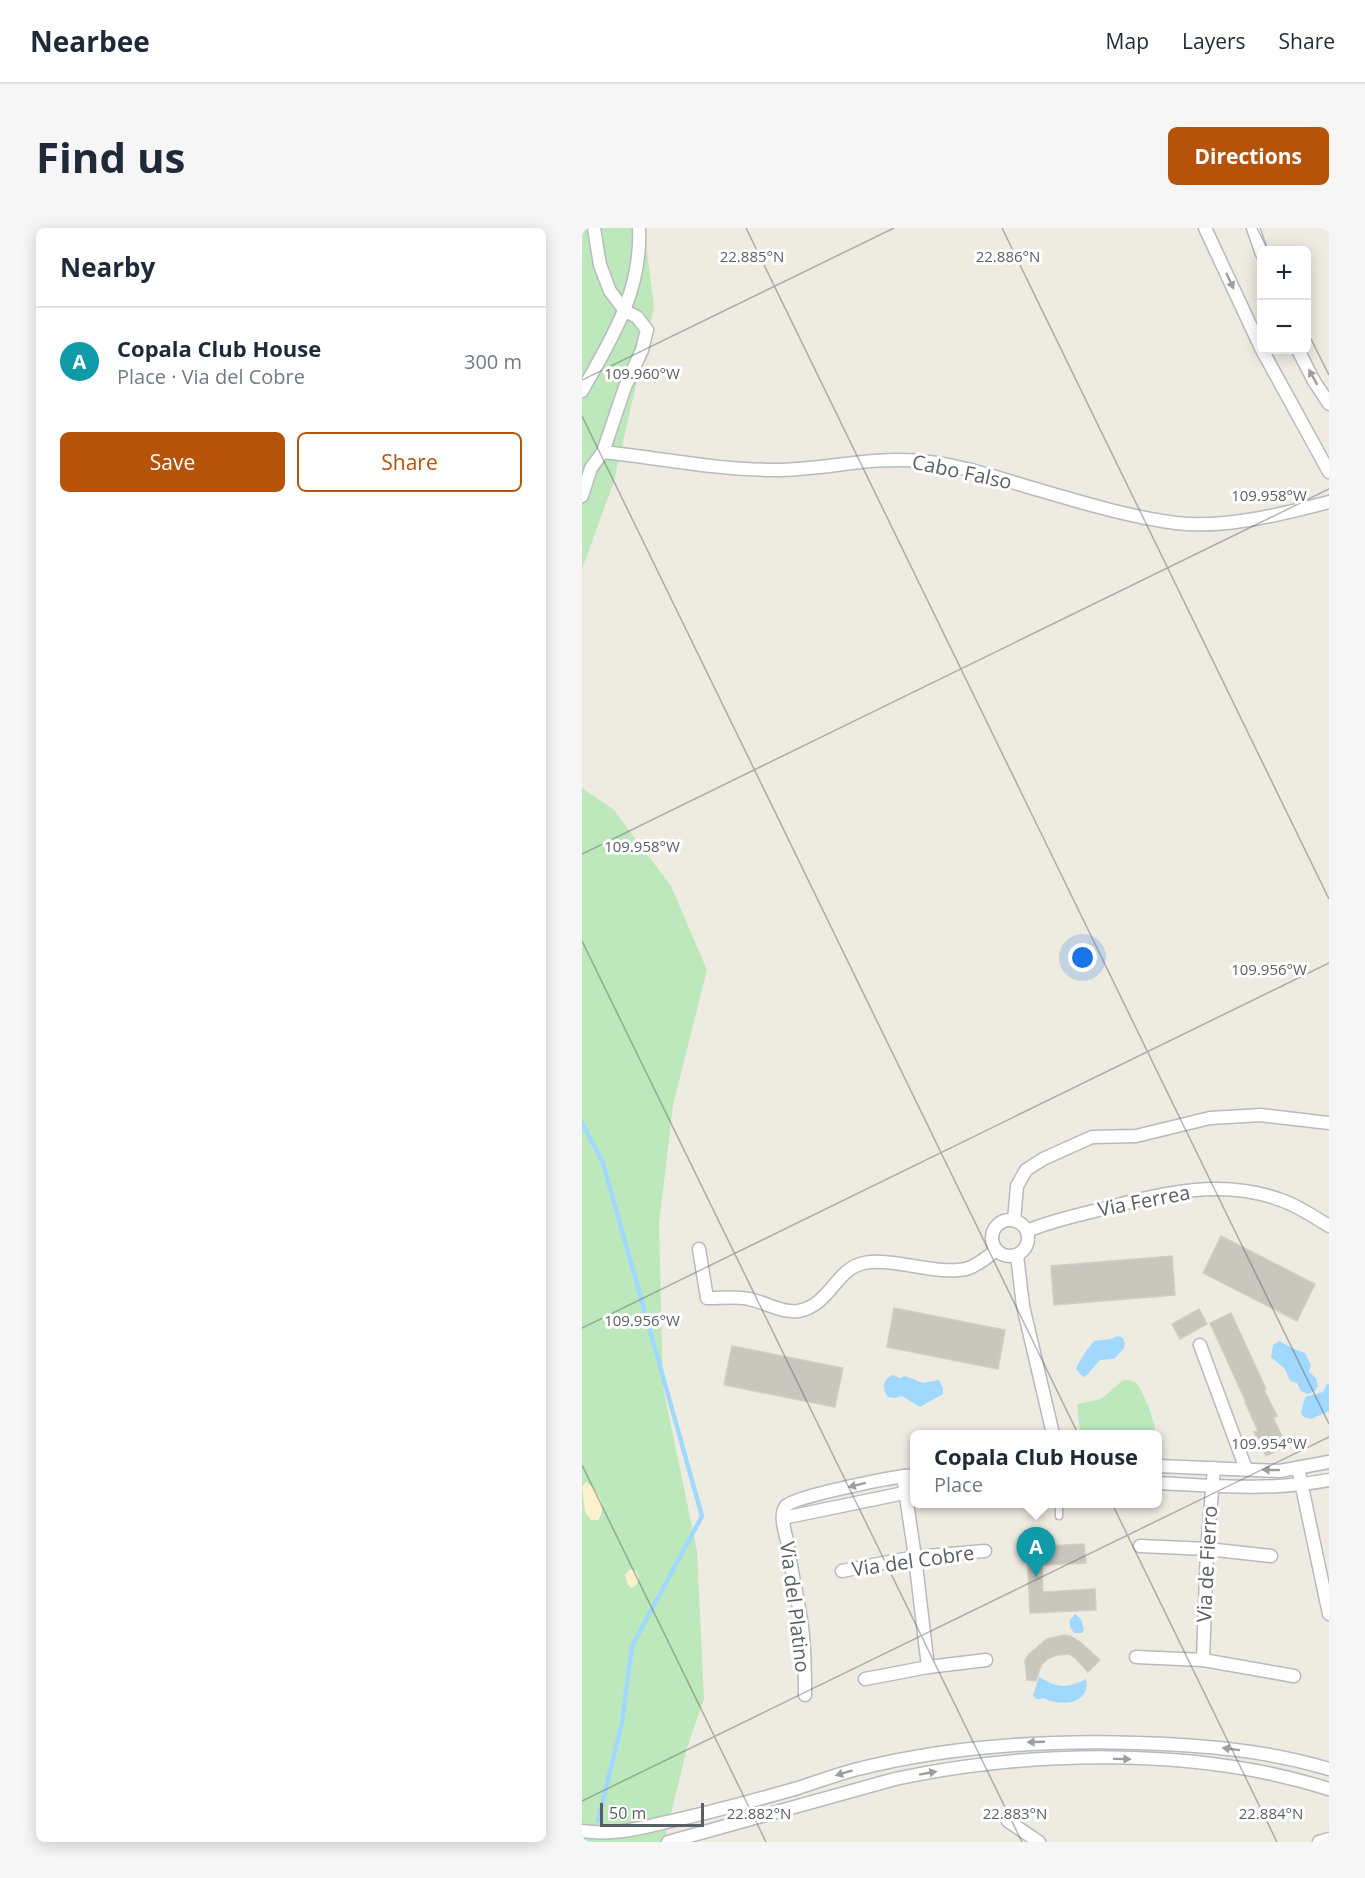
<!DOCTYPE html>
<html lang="en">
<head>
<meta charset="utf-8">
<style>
	body { margin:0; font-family:"Open Sans",sans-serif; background:#f6f6f7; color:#1f2937 }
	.controls { position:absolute; right:18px; top:18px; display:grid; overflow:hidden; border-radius:9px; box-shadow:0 3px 15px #0003 }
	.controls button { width:54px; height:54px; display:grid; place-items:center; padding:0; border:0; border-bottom:2px solid #e0e1e3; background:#fff; color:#1f2937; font:30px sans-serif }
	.scale { position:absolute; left:18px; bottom:15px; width:104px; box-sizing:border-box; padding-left:6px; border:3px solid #5a5f64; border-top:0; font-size:16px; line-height:21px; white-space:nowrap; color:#5a5f64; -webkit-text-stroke:4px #fff; paint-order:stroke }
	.you { position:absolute; left:501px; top:730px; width:21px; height:21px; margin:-15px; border:4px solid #fff; border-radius:50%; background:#1a73e8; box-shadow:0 0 0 9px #1a73e833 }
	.badge { display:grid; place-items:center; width:39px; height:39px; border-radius:50%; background:#b45309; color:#fff; font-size:20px; font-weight:700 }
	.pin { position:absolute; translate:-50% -50px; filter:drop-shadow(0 2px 3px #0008) }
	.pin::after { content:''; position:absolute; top:32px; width:21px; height:18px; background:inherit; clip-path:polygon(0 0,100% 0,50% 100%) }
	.popup { position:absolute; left:328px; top:1202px; width:252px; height:78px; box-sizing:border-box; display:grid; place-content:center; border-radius:9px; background:#fff; filter:drop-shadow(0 2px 4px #0005); font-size:20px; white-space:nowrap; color:#747a83 }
	.popup b { font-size:22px; color:#1f2937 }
	.popup::after { content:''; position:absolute; left:50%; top:100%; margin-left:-12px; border:12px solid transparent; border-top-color:#fff }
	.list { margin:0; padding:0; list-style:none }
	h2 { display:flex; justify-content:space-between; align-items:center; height:78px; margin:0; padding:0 24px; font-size:26px }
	h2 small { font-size:20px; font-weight:400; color:#747a83 }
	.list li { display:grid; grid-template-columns:39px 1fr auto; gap:18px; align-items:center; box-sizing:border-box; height:108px; padding:0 24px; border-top:2px solid #e0e1e3 }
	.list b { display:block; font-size:22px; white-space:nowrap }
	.list p { margin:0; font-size:20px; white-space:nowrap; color:#747a83 }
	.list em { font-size:20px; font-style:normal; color:#747a83 }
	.actions { display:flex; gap:12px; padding:18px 24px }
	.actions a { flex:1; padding:14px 0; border:2px solid #b45309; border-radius:9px; text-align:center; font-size:21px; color:#b45309 }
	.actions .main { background:#b45309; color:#fff }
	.map { position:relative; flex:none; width:747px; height:1614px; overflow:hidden; border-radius:9px }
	header { display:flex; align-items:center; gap:36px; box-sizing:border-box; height:84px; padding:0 30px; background:#fff; border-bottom:2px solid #e0e1e3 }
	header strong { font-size:28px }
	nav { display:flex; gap:33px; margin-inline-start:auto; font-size:21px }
	.intro { display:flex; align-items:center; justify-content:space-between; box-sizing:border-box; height:144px; padding:0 36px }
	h1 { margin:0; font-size:42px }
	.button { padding:15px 27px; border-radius:9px; background:#b45309; color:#fff; font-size:21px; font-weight:700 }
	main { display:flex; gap:36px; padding:0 36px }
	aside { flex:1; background:#fff; border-radius:9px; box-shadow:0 3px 15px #0003 }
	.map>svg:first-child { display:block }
</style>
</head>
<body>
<header>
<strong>Nearbee</strong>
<nav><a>Map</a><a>Layers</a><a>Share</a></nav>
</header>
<div class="intro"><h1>Find us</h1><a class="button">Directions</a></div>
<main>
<aside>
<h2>Nearby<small></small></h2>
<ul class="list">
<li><span class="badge" style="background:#0f9aa8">A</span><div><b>Copala Club House</b><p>Place · Via del Cobre</p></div><em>300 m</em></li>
</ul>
<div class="actions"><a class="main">Save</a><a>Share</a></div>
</aside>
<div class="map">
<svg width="747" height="1614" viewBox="0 0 747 1614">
	<rect width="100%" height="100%" fill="#eeebe1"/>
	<!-- green -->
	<g fill="#bce8bb">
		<polygon points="0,0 62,0 72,79 32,253 0,341"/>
		<polygon points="0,560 31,581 89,658 125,742 91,877 77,996 81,1159 115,1323 122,1471 105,1520 82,1614 0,1614"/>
		<path d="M541,1152C547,1152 551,1152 555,1156C562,1165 574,1196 574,1206H508L498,1202L495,1176L519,1171Z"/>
	</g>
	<!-- sand -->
	<g fill="#fdf1cd">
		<path d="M4,1254C16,1262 26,1279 16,1292H9L3,1284L0,1259Z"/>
		<polygon points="48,1341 54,1343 57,1350 54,1357 49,1360 46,1357 43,1347"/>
	</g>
	<!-- water -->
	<g fill="#a1d8ff">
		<path d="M536,1108L541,1110L543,1116L542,1120L532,1131L518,1132L505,1147L501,1149L494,1141C497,1133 506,1120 512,1113L529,1111Z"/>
		<polygon points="697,1113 710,1120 723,1125 729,1137 727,1144 734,1150 736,1158 733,1163 726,1166 719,1163 715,1155 708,1153 703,1141 689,1129 691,1117"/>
		<path d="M311,1147L318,1150L323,1148L341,1155L357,1152L361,1160V1166L338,1179L320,1168L313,1170L306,1169C300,1160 300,1152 311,1147Z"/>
		<polygon points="745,1156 747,1156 747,1183 729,1191 722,1189 719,1185 723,1169 741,1164"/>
		<polygon points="493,1386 499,1391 502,1402 500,1405 492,1405 488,1399 488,1392"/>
		<path d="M457,1449C477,1460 483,1461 504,1451C509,1477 478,1479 461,1470L458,1471H454L451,1467Z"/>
	</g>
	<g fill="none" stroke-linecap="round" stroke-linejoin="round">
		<!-- stream -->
		<polyline stroke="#a1d8ff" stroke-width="4.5" points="0,895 21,935 120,1288 50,1418 40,1494 16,1593"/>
	</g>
	<!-- building -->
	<g fill="#c9c6be" stroke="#d4cdbf" stroke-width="1.5">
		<polygon points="639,1008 733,1056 715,1093 621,1045"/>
		<polygon points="590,1028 593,1067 472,1077 469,1038"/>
		<polygon points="312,1080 423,1102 416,1141 305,1119"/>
		<polygon points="617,1081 625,1096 598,1111 590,1096"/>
		<polygon points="649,1085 684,1161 682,1162 695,1188 691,1190 705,1218 684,1228 672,1204 676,1203 663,1174 664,1174 628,1095"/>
		<polygon points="150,1118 261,1140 253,1179 142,1157"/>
		<polygon points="502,1316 504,1335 460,1337 461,1364 513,1361 514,1382 448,1385 445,1325 464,1324 464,1318"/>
		<polygon points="482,1407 488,1408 498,1414 518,1432 506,1444 493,1430 487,1426 475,1427 467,1430 459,1437 454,1453 445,1452 443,1432 447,1426 465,1411"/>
	</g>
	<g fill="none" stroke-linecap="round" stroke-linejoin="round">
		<!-- service casing -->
		<g stroke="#b7babf" stroke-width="9">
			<polyline id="service" points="477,1276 477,1288"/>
		</g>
		<!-- minor casing -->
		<g stroke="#b7babf" stroke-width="15">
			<g id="minor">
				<polyline points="12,0 18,37 28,63 43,83 55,89 65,102 60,122 43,159 21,224"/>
				<polyline points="623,0 679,120 747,244"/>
				<polyline points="671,0 680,26"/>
				<polyline points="716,122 732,153 747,176"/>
				<path d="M0,163C30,110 60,63 57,0"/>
				<path d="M0,268L9,240L21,224C78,230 135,242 193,242C242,242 289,228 338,233C373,236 407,247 440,257C488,271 545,289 594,295C642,301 701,286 747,274"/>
				<circle cx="428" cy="1010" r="18"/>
				<polyline points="432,992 435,958 444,942 461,931 510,909 554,908 628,890 663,888 678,887 747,895"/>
				<path d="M445,1003C474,991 498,987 528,979C584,964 642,951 699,972C716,978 731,988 747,998"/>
				<path d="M117,1021L125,1070C139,1070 154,1068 167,1071C183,1074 199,1085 216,1083C249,1077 253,1041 282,1035C313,1029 358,1049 387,1040C397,1036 406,1029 414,1022"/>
				<polyline points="435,1027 441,1078 471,1206"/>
				<polyline points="618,1117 664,1241"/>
				<polyline points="576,1238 698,1243 747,1234"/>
				<polyline points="716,1240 747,1386"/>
				<polyline points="321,1248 333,1329 346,1439"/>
				<path d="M576,1255C634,1258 689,1263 747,1252"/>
				<polyline points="201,1290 332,1263"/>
				<polyline points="558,1318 625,1321 689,1328"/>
				<polyline points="260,1343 333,1329 403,1323"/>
				<polyline points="554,1429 621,1432 712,1448"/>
				<polyline points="621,1432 625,1321 632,1240"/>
				<polyline points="283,1451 346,1439 404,1432"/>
				<path d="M223,1467C223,1444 223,1422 220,1399C216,1370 209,1342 205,1313C203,1304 197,1286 204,1278C213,1268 315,1248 332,1247"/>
				<polyline points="426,1593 457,1614"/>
				<path d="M0,1603C31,1608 59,1600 89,1593C132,1584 174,1572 216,1560C235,1554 253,1547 272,1542C365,1518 459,1512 555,1515C620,1517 684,1522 747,1541"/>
				<path d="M86,1614L313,1551C447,1522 615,1519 747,1561"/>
				<polyline points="737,1614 747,1611"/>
			</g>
		</g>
		<!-- service -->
		<use href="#service" stroke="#fff" stroke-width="6"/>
		<!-- minor -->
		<use href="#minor" stroke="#fff" stroke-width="12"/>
	</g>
	<!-- one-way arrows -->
	<defs><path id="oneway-solid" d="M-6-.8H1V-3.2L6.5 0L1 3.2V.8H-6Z" transform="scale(1.5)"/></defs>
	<g fill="#9c9fa2">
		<use href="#oneway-solid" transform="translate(648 53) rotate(65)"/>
		<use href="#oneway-solid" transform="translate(731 149) rotate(-119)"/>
		<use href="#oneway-solid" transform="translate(689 1242) rotate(-179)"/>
		<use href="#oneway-solid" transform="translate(275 1257) rotate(166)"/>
		<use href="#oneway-solid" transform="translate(454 1514) rotate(178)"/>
		<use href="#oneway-solid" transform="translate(649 1521) rotate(-173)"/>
		<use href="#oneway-solid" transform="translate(540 1531) rotate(1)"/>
		<use href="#oneway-solid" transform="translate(262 1545) rotate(163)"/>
		<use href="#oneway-solid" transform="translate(346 1545) rotate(-10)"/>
	</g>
	<!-- ticks -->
	<path fill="none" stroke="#5a5f64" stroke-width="1.5" stroke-opacity="0.45" d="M164,0L747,1196M420,0L747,671M675,0L686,22M724,101L747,147M0,152L312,0M0,188L695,1614M0,626L747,261M0,713L440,1614M0,1100L747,735M0,1237L184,1614M0,1573L747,1209"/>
	<g text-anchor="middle" stroke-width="6" stroke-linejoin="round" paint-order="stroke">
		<!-- street labels -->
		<g font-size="20" fill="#5a5f64" stroke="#fff">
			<text transform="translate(380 244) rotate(12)" y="7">Cabo Falso</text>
			<text transform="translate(562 973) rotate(-11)" y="7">Via Ferrea</text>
			<text transform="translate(331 1333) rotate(-8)" y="7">Via del Cobre</text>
			<text transform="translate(625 1336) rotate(-87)" y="7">Via de Fierro</text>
			<text transform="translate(213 1379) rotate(83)" y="7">Via del Platino</text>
		</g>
	</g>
	<g font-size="15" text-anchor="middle" fill="#5a5f64" stroke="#fff" stroke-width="6" stroke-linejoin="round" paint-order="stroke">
		<text x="170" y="34">22.885°N</text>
		<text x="426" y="34">22.886°N</text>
		<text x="60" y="151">109.960°W</text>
		<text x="687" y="273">109.958°W</text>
		<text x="60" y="624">109.958°W</text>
		<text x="687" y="747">109.956°W</text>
		<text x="60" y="1098">109.956°W</text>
		<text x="687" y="1221">109.954°W</text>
		<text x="177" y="1591">22.882°N</text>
		<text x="433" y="1591">22.883°N</text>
		<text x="689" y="1591">22.884°N</text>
	</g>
</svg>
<div class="controls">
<button>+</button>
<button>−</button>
</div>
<div class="scale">50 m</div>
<div class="you"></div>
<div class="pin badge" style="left:454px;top:1349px;background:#0f9aa8">A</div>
<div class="popup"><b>Copala Club House</b>Place</div>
</div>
</main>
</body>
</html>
